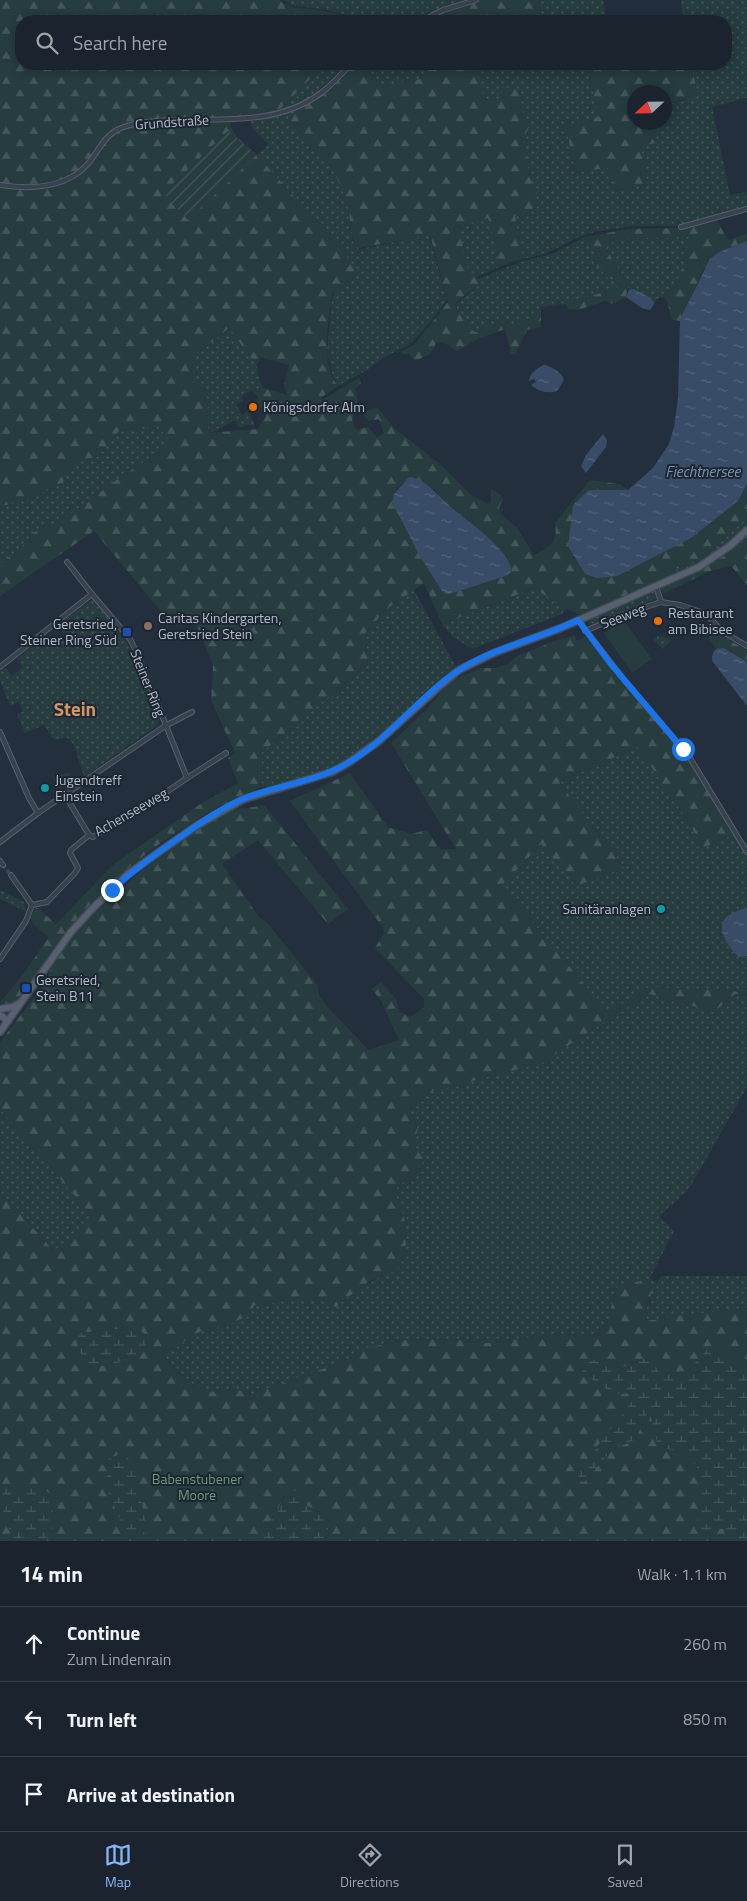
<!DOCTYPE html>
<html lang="en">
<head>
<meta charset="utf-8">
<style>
	body { margin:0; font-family:"Titillium Web",sans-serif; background:#242b36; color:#f1f3f6 }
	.compass { position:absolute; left:627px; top:85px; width:45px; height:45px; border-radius:50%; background:#1b232e; box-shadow:0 2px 12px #0003; rotate:248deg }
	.stop { position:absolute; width:15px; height:15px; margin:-11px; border:4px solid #1a73e8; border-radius:50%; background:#fff }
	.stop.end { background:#1a73e8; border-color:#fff; box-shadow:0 1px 5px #0008 }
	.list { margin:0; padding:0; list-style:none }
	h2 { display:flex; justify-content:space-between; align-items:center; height:65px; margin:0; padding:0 20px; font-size:21px }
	h2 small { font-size:16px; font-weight:400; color:#a0a4aa }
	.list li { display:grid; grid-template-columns:32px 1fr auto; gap:15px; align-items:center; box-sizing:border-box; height:75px; padding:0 20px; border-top:1px solid #39404a }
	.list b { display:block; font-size:19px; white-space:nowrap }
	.list p { margin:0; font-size:16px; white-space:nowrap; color:#a0a4aa }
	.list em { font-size:16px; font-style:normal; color:#a0a4aa }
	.icon { flex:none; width:28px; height:28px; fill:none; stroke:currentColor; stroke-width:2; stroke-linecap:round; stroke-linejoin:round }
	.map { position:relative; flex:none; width:747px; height:1541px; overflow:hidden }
	.search { position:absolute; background:#1b232e; box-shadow:0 2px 12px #0003; left:15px; right:15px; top:15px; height:55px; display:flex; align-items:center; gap:12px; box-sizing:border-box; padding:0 18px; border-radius:20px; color:#a0a4aa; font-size:19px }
	.sheet { height:290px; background:#1b232e }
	nav { display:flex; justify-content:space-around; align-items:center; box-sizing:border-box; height:70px; border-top:1px solid #39404a; background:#1b232e; font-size:14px; color:#a0a4aa }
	nav a { display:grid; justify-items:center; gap:2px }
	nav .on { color:#8ab4f8 }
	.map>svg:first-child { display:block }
</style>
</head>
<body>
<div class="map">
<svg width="747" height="1541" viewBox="0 0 747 1541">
	<defs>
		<pattern id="grass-dots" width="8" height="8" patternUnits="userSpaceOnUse" patternTransform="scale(1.25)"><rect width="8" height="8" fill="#263c3f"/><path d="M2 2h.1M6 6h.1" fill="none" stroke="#435659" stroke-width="1.8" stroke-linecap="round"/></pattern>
		<pattern id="forest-firs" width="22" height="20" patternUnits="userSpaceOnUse" patternTransform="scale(1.25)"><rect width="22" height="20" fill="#263c3f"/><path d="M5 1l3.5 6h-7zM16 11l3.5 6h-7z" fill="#435659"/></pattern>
		<pattern id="wetland-marsh" width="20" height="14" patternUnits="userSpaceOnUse" patternTransform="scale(1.25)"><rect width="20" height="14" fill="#263c3f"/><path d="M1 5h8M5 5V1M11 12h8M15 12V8" fill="none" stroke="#435659"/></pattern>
		<pattern id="garden-furrows" width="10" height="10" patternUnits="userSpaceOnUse" patternTransform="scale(1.25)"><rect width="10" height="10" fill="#263c3f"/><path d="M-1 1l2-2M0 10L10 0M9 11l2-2" fill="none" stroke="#435659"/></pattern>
		<pattern id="water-ripples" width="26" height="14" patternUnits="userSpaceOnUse" patternTransform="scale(1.25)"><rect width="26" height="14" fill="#394c67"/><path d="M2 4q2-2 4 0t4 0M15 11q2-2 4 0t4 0" fill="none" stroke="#53647b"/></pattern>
	</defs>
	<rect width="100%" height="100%" fill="#242f3e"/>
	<!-- grass -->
	<g fill="url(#grass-dots)">
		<polygon points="283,0 466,0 440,9 420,21 367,21 323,9 295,6"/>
		<polygon points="538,0 603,0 607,21 543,21"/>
		<polygon points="681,0 747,0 747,98 712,107 730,195 747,192 747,207 678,226 633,226 595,232 579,237 547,253 523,259 515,218 516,215 536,209 522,140 528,130 519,103 504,88 499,100 486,104 473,64 586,64 599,115 599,117 590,120 568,139 576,173 610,167 617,191 645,185 647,182 641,149 643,146 656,143 654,123 664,122 665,105 685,100 697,92 691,64 726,64 726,21 684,21"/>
		<polygon points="325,64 348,64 310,98 277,112"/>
		<polygon points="368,64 423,64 425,73 420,79 380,87 374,83"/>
		<path d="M307,105L288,118C304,140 328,157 340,182C349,201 350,224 354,244L360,249L429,235L447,300L427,326L410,344L383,358L367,370L338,386L333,377L327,351L332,298L336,289L356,271L330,233L307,211L257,155L268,144L253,129L250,121L278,116Z"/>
		<path d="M485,218L489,219L501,266L477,277C474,273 471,274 468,269C461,258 461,240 460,227L462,225Z"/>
		<path d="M585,237L591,247L597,252L593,258L594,261L608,278L616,280L619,287L566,304L541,307V316L513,324L501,321L475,332C466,328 458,314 456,304L480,284L478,279L520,262L552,254Z"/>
		<path d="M689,237C688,251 684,270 676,281C672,287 666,291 664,298L659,297L654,304C650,296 638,288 629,290L627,283L605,247L606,244L628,238Z"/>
		<polygon points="230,328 257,366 258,375 263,388 256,394 252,390 241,397 243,401 236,405 242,415 248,411 255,426 245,425 239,428 235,420 216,431 208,433 207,391 193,383 193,357"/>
		<polygon points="159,427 172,444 122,476 61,521 34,532 20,549 0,564 0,507 38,495 62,483 77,460 97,457 119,431"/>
		<polygon points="747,518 747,539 728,554 660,587 655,591 656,599 598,621 598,623 589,624 589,622 594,617 653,591 677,573 676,566 689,559 704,557"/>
		<polygon points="535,588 566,609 562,614 472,649 453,637 442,624"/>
		<path d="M414,590L455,665L454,671C421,700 383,740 345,761C322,774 294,779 269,787H262V752L368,664L365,633L388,608Z"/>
		<polygon points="93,599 126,640 159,716 159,724 84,777 74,745 66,737 56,740 52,738 44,725 25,733 17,714 23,712 19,702 10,706 0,680 0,672 6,668 12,676 23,667 17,659 43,637 52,647 66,636 58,625"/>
		<polygon points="658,636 663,636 671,641 663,649 654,640"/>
		<polygon points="638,747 688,821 703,848 734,834 747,855 747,992 649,987 608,1013 501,885 542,844 624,868 559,782"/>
		<polygon points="0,890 24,902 27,912 0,899"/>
		<path d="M650,994L714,1012L735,994L747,995V1087L692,1184L683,1195L659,1216L674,1231L650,1278L657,1283L661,1276H747V1309L672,1316L657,1320H648L644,1314L650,1300L646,1280L623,1284L615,1289L609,1318L600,1336L558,1334L487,1343L448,1339L405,1340L383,1344L328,1367L252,1394C241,1388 230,1391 218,1392C194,1392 178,1373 164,1356L194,1334L211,1328L222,1327L246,1317L255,1305L307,1299H323L329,1305L336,1307L358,1289L386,1273L401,1206L393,1192L406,1179L422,1170L413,1143L418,1130L410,1110L412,1104L434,1091L542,1063L611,1017Z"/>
		<polygon points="0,1109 93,1217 55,1251 0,1191"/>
	</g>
	<!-- forest -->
	<g fill="url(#forest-firs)" fill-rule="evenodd">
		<path d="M0,0H279C295,12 303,7 320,10C334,13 348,17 362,21H21V64H325L277,112L261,116L229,117L231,127L236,136L257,155L307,211L330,233L356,271L333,293C328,317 320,366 338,386L322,397V400L359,378L361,383L355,389L358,402L352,420L356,430L368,427L377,437L384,433L379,419L369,421L364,417L365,412L377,407L394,428L440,464L471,495L488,504L491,502V489L501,495L503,500L499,507L501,514L517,528L534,555C550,546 558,543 555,523L590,480L620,484L628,490H589L738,501L747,484V518L704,557L692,563L689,560L676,566L678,573L582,615L566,609L534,588L442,624L424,583L388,608L365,633L368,664L262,752V787C195,813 121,866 75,921C63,935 55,952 44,968C39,975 32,981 26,987C22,992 19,999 14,1002C9,1005 5,1004 0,1003V1002L22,976L49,937L33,924L31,917L37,907L56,924L114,864L202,803L238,783L228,758L235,753L211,700L213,665L197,626L166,617L94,531L0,596V564L20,549L34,532L61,521L122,476L172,444L159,427L119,431L97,457L77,460L62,483L38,495L0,507ZM229,328L257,366L260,357L289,365L284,385L287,395L263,388L256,394L258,398L255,400L266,416L258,429L208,433L207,391L193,383V357ZM415,478L435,491L511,568L508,575L450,594H445L441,590C432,578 391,508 393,497C394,486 407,481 415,478Z"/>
		<polygon points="479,0 538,0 543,21 425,21 438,13"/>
		<path d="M354,64H368L374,83L380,87L420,79L425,73L423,64H473L486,103L499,100L504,88L517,87L521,98L520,105L528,127V130L522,140L537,209L515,216L523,259L501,266L488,218L460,226L465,264L471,272L475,274L480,284L457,301L455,306L466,325L475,332L501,321L513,324L541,316V327L527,330L515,354H511L505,329L478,339L457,351L443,342H437L430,354L415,361L409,354H402L401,352L415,344L448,302L430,235L359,248L354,244C350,224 349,202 340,184C329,158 304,140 288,117L321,95Z"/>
		<polygon points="586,64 691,64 697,92 694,96 665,105 664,92 634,92 634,122 654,123 656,143 643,146 641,149 647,182 645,185 617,191 610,167 576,173 565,125 598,117 599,115"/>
		<path d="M716,219L728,240L747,234V241L719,252L703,270L680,321L673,320C667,313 671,303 664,298C666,291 672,287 676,281C684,270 688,250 689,237L628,238L606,244L605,247L628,285L626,297L613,304L605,301L578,310L568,309L566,304L619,287L616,280L608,278L594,261L593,258L597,252L591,247L585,237L628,229L680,228Z"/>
		<polygon points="747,539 747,585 731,566 710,571 663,594 660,587 728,554"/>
		<polygon points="711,625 720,635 747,650 747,662 729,650 716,649 709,638"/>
		<path d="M575,635L576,640H581L583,636L590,640L624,684L689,758L734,834L703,848L688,821L638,747L559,782L624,868L576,886L541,844L502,885L608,1013L649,987L747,992V995L735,994L714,1012L650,994L611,1017L542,1063L434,1091L412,1104L410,1110L418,1130L413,1143L423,1159L422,1170L406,1179L393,1191L401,1206L405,1222L406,1253L396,1272C373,1274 354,1293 336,1307L328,1305L323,1299H307L255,1305L246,1317L222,1327L211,1328L194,1334L164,1357C178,1373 194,1392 218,1392C230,1391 241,1388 252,1394L328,1367L353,1357L356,1350L405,1340L448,1339L487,1343L558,1334L600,1336L609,1318L615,1289L623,1284L646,1280L653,1289L644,1313L648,1320H657L672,1316L747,1309V1369L661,1376L650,1356L628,1366L616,1368L638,1393L580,1469L584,1482L613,1449L635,1440L647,1414L650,1413L663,1447L688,1456L697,1467L701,1534L724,1528L726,1541H330L326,1515L284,1495L276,1515L261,1528V1541H46L53,1527L0,1501L13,1541H0V1191L54,1251L93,1217L0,1109V1042L44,985L52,966L71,939L87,920L139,873L172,849L177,842L230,811L264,805L348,909L328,924L258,840L222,864L259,917L268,924L317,984L319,996L332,1012L369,1050L399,1040L381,1001L372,989L381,982L396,999L399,1012L411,1017L424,1007V999L375,948L384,933L383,928L290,801L350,773L388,827L411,834L427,830L441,850L456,849L391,743L427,709L449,682L480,668H495L508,664L517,656L552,642ZM117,1329L140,1330L86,1366L79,1333ZM108,1459L123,1527L106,1487Z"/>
	</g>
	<!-- wetland -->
	<g fill="url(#wetland-marsh)">
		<polygon points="117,1329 140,1330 147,1337 146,1345 135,1359 97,1367 86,1366 77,1344 79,1333"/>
		<polygon points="710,1346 728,1355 747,1369 747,1541 726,1541 724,1528 701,1534 695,1527 699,1516 697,1467 688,1456 663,1447 657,1442 650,1413 647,1414 635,1440 613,1449 584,1482 578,1481 580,1469 638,1393 614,1394 582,1373 583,1361 605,1359 616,1368 628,1366 650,1356 661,1376 674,1369 685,1374"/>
		<polygon points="125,1452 136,1473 148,1534 137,1535 123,1527 106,1487 108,1459"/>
		<polygon points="40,1486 53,1496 53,1527 46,1541 13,1541 0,1501 4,1489"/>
		<polygon points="299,1489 308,1507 326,1515 330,1541 261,1541 261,1528 276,1515 285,1494"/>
	</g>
	<!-- garden -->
	<polygon fill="url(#garden-furrows)" points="228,131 257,155 188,220 163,193"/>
	<!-- pitch -->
	<g fill="#263c3f">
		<polygon points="623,619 652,659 632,673 604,633"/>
		<polygon points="69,772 73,784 57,789 53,778"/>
	</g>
	<!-- water -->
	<g fill="url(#water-ripples)">
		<polygon points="747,241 747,484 738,501 691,538 617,576 597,578 585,574 568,546 573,505 589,490 628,490 653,468 669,444 674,427 678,399 680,321 682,315 710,259 719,252"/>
		<polygon points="634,289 651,298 654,304 650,310 642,308 626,297 629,290"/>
		<path d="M544,365C551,366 562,372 564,380L557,391C547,394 538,391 531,385L536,382L534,379L529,381C530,373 537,368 544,365Z"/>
		<polygon points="603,434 607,440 606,447 586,473 581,466 586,455"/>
		<path d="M409,477C424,477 441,499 452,508C466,520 513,552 511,572L508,575L450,594H445L441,590L418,553L392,502L394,494Z"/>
		<path d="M724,648L747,662V706L713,662C711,657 712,653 716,649Z"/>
		<path d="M747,907V956L739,957C731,951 718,932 723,921C727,914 740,910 747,907Z"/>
	</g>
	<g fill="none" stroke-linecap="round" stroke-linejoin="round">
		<!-- minor-tunnel -->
		<polyline stroke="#3a4453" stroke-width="4" stroke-dasharray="4 2" stroke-linecap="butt" points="3,865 11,875"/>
		<!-- minor casing -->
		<g stroke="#565f6c" stroke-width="6">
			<g id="minor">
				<polyline points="422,21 443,10 476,0"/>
				<path d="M0,185C32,190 70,188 91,160C100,148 106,134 121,128C138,121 167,120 185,120C232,119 281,123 321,93C332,85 341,74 351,64"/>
				<polyline points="681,227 747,209"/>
				<polyline points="67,562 92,594"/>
				<polyline points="656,586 661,602"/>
				<polyline points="578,620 625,681 690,758 747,852"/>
				<polyline points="585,631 625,614 661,602 680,605 701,612 708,616 723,632 747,646"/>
				<polyline points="0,667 92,594 130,639 137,653 187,778 134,814 93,837 89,835 65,795"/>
				<polyline points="0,732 29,798 38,813"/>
				<polyline points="187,778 226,753"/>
				<polyline points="0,842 38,813 165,726 192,712"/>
				<polyline points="0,861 3,865"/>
				<polyline points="11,875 32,905"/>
				<polyline points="32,905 47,902 75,873 78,868 70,853 71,850 89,835"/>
				<polyline points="0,959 26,921 32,905"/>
			</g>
		</g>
		<!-- primary casing -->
		<g stroke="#414a57" stroke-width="9">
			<g id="primary">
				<polyline points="0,1009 13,1007 20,1003"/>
				<polyline points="0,1015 8,1021"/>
				<polyline points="0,1032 71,932 91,910 128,874 196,826 244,799 332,772 348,763 379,741 441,685 459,670 494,653 561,628 699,567 731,545 747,530"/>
			</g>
		</g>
		<!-- minor -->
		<use href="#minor" stroke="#38414e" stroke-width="4"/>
		<!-- primary -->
		<use href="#primary" stroke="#56606e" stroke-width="6"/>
	</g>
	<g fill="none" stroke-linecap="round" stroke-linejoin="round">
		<!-- route -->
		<path stroke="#1a73e8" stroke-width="6" d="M112,890C134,869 158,852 183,835C203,821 223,807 245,798C278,785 315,782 346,764C389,740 418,697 459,670C495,647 539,639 578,620L610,663L683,749"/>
	</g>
	<!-- markers -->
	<g fill="#e8710a" stroke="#1d2633" stroke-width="2">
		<circle cx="253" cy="407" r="5"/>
		<circle cx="658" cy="621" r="5"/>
	</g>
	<circle fill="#8d6e63" stroke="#1d2633" stroke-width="2" cx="148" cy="626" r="5"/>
	<g fill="#1a4fb4" stroke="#1d2633" stroke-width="2">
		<rect x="122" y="627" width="10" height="10" rx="2.5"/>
		<rect x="21" y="983" width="10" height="10" rx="2.5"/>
	</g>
	<g fill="#0f9aa8" stroke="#1d2633" stroke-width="2">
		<circle cx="45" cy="788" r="5"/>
		<circle cx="661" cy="909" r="5"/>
	</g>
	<g text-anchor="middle" stroke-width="4" stroke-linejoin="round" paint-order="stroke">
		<!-- street labels -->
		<g font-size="14" fill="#b4bcc9" stroke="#1d2633">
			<text transform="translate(172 122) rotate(-4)" y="5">Grundstraße</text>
			<text transform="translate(623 616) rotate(-21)" y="5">Seeweg</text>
			<text transform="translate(148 683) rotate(68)" y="5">Steiner Ring</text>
			<text transform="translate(131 812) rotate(-30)" y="5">Achenseeweg</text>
		</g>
		<!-- poi labels -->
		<g font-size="14" fill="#b4bcc9" stroke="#1d2633" text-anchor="start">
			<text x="263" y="412">Königsdorfer Alm</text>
			<text x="668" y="618">Restaurant<tspan x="668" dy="16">am Bibisee</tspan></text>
			<text x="158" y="623">Caritas Kindergarten,<tspan x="158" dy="16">Geretsried Stein</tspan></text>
			<text x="117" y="629" text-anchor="end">Geretsried,<tspan x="117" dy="16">Steiner Ring Süd</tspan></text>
			<text x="55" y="785">Jugendtreff<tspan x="55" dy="16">Einstein</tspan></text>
			<text x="651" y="914" text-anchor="end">Sanitäranlagen</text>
			<text x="36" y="985">Geretsried,<tspan x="36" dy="16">Stein B11</tspan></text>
		</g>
		<!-- park labels -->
		<g font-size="14" fill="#6b9a76" stroke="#1d2633">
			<text x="197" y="1484">Babenstubener<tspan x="197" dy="16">Moore</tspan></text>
		</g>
		<!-- water labels -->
		<g font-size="15" font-style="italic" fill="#7c92b1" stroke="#1d2633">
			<text x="703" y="477">Fiechtnersee</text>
		</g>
		<!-- district labels -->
		<g font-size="19" font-weight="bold" fill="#d59563" stroke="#1d2633">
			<text x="75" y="716">Stein</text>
		</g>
	</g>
</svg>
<svg class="compass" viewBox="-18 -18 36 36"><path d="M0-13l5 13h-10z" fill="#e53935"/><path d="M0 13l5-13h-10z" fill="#a0a4aa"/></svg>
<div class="stop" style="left:683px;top:749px"></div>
<div class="stop end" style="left:112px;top:890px"></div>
<div class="search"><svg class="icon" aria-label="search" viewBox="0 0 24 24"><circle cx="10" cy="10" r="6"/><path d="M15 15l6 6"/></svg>Search here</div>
</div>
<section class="sheet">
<h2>14 min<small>Walk · 1.1 km</small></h2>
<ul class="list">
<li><svg class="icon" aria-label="ahead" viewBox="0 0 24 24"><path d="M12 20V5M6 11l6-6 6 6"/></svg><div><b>Continue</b><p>Zum Lindenrain</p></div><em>260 m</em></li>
<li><svg class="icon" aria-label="left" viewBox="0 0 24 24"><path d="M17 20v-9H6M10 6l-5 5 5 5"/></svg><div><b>Turn left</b></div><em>850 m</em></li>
<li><svg class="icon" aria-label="arrive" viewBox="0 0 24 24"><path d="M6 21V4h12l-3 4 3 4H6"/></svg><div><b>Arrive at destination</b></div></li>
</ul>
</section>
<nav>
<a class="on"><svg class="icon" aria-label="map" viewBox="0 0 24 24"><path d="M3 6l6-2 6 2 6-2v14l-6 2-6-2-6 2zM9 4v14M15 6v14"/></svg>Map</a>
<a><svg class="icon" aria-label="directions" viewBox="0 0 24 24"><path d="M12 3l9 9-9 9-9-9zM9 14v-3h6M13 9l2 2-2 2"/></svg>Directions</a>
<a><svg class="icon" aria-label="saved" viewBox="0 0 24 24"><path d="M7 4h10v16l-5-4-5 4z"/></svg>Saved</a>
</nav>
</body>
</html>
